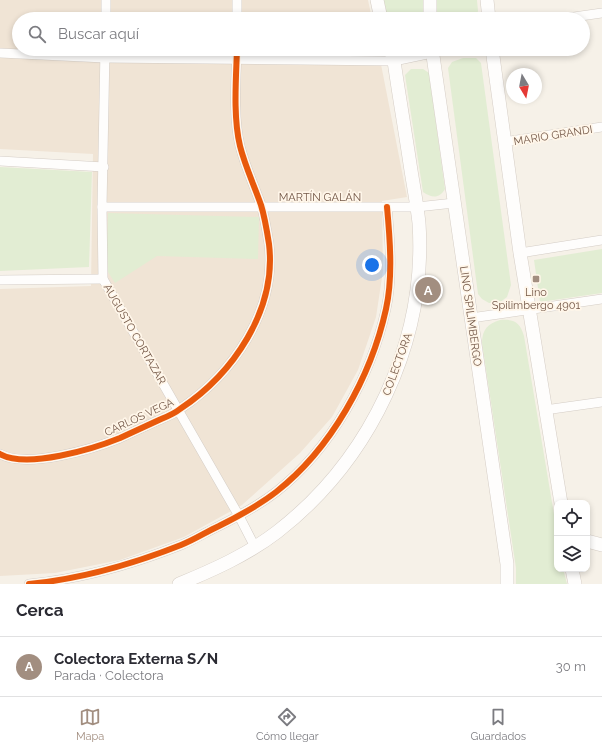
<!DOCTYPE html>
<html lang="es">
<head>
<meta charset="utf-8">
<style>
	body { margin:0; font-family:Raleway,sans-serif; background:#f7f7f7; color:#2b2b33 }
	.controls { position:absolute; right:12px; bottom:12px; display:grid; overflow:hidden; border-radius:8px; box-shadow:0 2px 6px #0003 }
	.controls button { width:36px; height:36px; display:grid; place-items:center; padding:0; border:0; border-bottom:1px solid #e1e1e2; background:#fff; color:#2b2b33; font:20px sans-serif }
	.compass { position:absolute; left:506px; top:68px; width:36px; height:36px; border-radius:50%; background:#fff; box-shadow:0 2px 6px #0003; rotate:170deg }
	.you { position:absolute; left:372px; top:265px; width:14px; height:14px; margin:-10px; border:3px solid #fff; border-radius:50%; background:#1a73e8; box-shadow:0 0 0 6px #1a73e833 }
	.badge { display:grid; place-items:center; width:26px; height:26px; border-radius:50%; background:#a28e80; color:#fff; font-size:13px; font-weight:700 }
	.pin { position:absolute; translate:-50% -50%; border:2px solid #fff; box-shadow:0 1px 4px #0006 }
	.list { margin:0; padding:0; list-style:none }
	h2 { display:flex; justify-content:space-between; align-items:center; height:52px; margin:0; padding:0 16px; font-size:17px }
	h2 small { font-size:13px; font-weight:400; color:#7c7c81 }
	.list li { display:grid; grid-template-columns:26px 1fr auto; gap:12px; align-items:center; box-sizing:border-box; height:60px; padding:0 16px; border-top:1px solid #e1e1e2 }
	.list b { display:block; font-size:15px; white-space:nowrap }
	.list p { margin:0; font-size:13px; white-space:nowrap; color:#7c7c81 }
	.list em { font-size:13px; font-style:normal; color:#7c7c81 }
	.icon { flex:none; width:22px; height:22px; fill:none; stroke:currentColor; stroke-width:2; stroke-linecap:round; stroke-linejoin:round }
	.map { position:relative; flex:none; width:602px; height:584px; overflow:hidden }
	.search { position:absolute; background:#fff; box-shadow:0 2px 6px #0003; left:12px; right:12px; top:12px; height:44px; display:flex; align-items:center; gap:10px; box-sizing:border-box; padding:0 14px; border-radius:22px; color:#7c7c81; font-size:15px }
	.sheet { height:112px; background:#fff }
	nav { display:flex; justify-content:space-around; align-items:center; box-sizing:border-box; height:56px; border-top:1px solid #e1e1e2; background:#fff; font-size:11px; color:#7c7c81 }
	nav a { display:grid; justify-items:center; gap:2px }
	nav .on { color:#a28e80 }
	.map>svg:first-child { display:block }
</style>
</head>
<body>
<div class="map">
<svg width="602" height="584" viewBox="0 0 602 584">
	<rect width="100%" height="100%" fill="#f6f1e8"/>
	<!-- residential -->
	<polygon fill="#f0e4d5" points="0,0 368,0 372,19 19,19 19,49 378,49 407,197 382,201 383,271 376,317 358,370 332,417 300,453 242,505 184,537 120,560 55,573 0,576 0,289 91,286 93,154 0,149"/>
	<!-- green -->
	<g fill="#e2edd3">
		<polygon points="383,0 424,0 424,19 387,19"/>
		<polygon points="435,0 477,0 478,11 476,19 437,19 435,9"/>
		<polygon points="463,58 476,58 481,63 511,285 507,297 499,303 489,303 482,299 478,294 448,68 452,62"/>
		<path d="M411,69H423L429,73L445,189C439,199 432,198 423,192L405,75Z"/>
		<polygon points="0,167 92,172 89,267 0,271"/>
		<polygon points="108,213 259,217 258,259 157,256 115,283 106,269"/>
		<polygon points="602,249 602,293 540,302 534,260"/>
		<path d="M500,320C514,319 520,322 524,336L557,532V569H563L567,584H516V568L482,343C482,329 488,324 500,320Z"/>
	</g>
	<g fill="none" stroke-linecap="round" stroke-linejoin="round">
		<!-- street casing -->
		<g stroke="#d4cdc6" stroke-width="10">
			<g id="street">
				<polyline points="106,19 106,0"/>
				<polyline points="237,19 237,0"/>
				<polyline points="560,19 602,13"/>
				<polyline points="105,49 102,207 103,279 239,516 255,547"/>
				<polyline points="0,53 105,58 394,61 432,53 443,49"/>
				<polyline points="504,142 602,127"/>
				<polyline points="0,161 104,167"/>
				<polyline points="102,207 417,207 454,203"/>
				<polyline points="520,253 602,240"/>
				<polyline points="0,280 103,279"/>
				<polyline points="471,318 602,299"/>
				<polyline points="545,410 602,402"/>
				<path d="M0,454C27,469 93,449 120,438C133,432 146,426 159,420C166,417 174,414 180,409C233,374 277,310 269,244C267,231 265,218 261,205C254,185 245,166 240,146C233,117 236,79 237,49"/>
				<path d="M29,584C81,579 133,564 181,545C194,540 206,532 219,526C239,516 258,506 276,492C331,449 371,377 386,309C393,278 390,239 387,207"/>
			</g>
		</g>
		<!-- secondary casing -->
		<g stroke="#d5cdc5" stroke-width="14">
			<g id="secondary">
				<polyline points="377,0 381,19"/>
				<polyline points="487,0 489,19"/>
				<polyline points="430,19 430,0"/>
				<polyline points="432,49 507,564 507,584"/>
				<polyline points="492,49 520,253 561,503"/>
				<polyline points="587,541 602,545"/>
				<polyline points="572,569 575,584"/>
				<path d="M179,584C213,570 247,555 277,532C370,460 427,342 419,223C417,204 413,184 410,164C405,130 399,96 394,61L390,49"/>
			</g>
		</g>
		<!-- street -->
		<use href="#street" stroke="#fefdfc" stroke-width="9"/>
		<!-- secondary -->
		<use href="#secondary" stroke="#fefdfc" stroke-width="13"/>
		<!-- cycleway casing -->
		<g stroke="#fff6e9" stroke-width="8">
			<g id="cycleway">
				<path d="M0,454C27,469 93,449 120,438C133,432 146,426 159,420C166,417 174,414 180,409C233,374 277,310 269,244C267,231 265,218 261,205C254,185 245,166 240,146C233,117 236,79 237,49"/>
				<path d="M29,584C81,579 133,564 181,545C194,540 206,532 219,526C239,516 258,506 276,492C331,449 371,377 386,309C393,278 390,239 387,207"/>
			</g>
		</g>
		<!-- cycleway -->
		<use href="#cycleway" stroke="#e8590c" stroke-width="6"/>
	</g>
	<!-- markers -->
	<rect fill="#a28e80" stroke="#fff6e9" stroke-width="1.5" x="532" y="275" width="8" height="8" rx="2"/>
	<g text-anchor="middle" stroke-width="3.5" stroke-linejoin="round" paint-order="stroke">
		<!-- street labels -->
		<g font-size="11" fill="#745848" stroke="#fff6e9">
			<text transform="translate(553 135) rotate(-9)" y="4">MARIO GRANDI</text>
			<text x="320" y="201">MARTÍN GALÁN</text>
			<text transform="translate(471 316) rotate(82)" y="4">LINO SPILIMBERGO</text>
			<text transform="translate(135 334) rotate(60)" y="4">AUGUSTO CORTAZAR</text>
			<text transform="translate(397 364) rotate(-70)" y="4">COLECTORA</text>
			<text transform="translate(139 417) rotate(-25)" y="4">CARLOS VEGA</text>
		</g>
		<!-- poi labels -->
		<g font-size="11" fill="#745848" stroke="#fff6e9">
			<text x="536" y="296">Lino<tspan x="536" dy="13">Spilimbergo 4901</tspan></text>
		</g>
	</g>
</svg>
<div class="controls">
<button><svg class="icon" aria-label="locate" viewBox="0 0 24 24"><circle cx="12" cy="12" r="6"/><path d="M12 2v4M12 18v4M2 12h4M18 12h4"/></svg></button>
<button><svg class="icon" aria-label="layers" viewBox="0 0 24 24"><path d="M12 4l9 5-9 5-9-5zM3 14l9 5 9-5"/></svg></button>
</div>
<svg class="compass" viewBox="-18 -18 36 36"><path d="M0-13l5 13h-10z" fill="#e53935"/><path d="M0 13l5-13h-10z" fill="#7c7c81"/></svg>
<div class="you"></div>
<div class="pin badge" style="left:428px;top:290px">A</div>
<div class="search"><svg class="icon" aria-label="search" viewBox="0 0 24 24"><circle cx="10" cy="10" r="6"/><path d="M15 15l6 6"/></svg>Buscar aquí</div>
</div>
<section class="sheet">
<h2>Cerca<small></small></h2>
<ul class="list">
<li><span class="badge">A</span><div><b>Colectora Externa S/N</b><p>Parada · Colectora</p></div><em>30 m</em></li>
</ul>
</section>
<nav>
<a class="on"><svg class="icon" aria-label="map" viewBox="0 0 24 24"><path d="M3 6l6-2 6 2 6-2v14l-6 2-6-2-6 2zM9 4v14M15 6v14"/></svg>Mapa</a>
<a><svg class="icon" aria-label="directions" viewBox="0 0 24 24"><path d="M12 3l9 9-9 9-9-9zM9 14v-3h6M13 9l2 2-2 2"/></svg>Cómo llegar</a>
<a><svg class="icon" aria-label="saved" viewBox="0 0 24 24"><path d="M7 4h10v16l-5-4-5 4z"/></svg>Guardados</a>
</nav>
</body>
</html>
